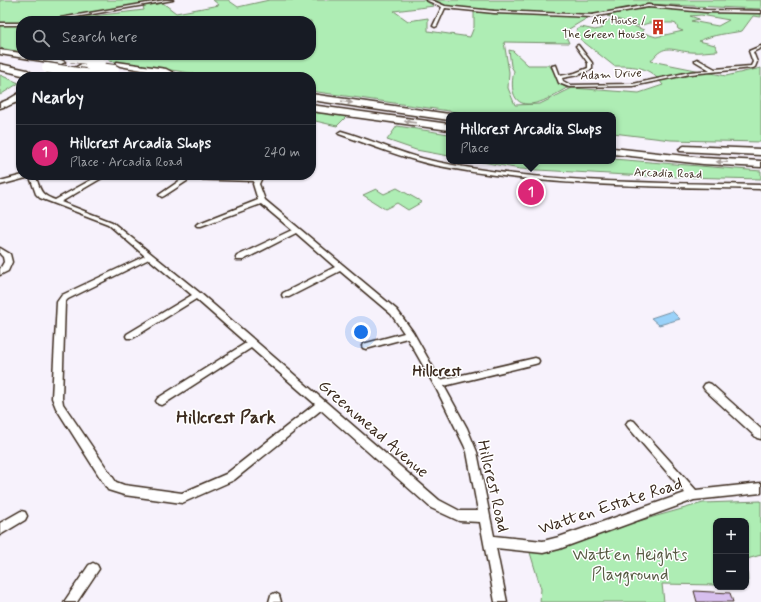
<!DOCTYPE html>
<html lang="en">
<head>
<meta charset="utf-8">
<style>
	body { margin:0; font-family:Mynerve,sans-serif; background:#20242c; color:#f1f3f6 }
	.controls { position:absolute; right:12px; bottom:12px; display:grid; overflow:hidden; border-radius:8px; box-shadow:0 1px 3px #0004 }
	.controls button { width:36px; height:36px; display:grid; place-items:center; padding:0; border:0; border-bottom:1px solid #363941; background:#171b24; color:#f1f3f6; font:20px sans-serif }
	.you { position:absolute; left:361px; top:332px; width:14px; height:14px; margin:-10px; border:3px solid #fff; border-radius:50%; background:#1a73e8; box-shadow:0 0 0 6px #1a73e833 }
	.badge { display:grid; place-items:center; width:26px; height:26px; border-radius:50%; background:#db2777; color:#fff; font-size:13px; font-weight:700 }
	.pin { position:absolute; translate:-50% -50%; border:2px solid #fff; box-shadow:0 1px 4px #0006 }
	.popup { position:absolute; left:446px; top:112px; width:170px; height:52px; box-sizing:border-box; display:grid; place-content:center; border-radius:8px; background:#171b24; filter:drop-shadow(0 1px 3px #0005); font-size:13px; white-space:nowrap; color:#9ea1a6 }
	.popup b { font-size:15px; color:#f1f3f6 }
	.popup::after { content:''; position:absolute; left:50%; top:100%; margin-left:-8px; border:8px solid transparent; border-top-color:#171b24 }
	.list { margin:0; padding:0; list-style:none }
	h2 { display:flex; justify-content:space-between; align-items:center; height:52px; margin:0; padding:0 16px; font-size:17px }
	h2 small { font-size:13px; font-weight:400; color:#9ea1a6 }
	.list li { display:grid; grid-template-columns:26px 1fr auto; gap:12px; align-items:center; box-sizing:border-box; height:56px; padding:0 16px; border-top:1px solid #363941 }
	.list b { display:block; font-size:15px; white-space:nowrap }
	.list p { margin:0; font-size:13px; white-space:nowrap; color:#9ea1a6 }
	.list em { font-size:13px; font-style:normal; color:#9ea1a6 }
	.icon { flex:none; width:22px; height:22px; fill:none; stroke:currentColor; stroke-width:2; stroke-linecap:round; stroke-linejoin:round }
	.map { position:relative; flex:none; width:761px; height:602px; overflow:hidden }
	.search { position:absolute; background:#171b24; box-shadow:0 1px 3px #0004; left:16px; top:16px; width:300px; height:44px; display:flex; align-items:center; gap:10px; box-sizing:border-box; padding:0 14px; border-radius:16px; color:#9ea1a6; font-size:15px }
	.panel { position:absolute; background:#171b24; box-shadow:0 1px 3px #0004; left:16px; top:72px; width:300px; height:108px; border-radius:16px }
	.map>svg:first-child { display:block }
</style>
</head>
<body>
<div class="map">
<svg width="761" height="602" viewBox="0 0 761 602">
	<rect width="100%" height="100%" fill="#f7f2fc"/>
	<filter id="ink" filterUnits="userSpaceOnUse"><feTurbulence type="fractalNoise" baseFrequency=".025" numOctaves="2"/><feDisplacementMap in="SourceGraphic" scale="8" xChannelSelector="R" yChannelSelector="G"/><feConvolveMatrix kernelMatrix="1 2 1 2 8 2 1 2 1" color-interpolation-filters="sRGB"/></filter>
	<g filter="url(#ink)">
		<!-- green -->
		<g fill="#aeedb4" stroke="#748c69" fill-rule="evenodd">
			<polygon points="0,0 169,0 44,21 21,21 21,23 0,24"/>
			<path d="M213,0H228L238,7L269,0H424L434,6L394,11L408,21L428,18V31L470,37L474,27V12L589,17L564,32L569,43L504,42L509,72L508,88L515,105L540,104L572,88L639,93L663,85C649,66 636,66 614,66L580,39L576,30L581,27L595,30L603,28L601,26L609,20L620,21L644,30L641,32L656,37L683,31L678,29L676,24L673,23H649L639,26L607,16L633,9L656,7L684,10L761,12V17L753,16L742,31C727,34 714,34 699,41L715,45L718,51C709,51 700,53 691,52C672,51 665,42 651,61L726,76L761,68V142L671,140L613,133V115H477L311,91V77H218L109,61L110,55H311V21H52L144,10L143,6L163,3L176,13L219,5ZM701,15L729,20L718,26L691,21L699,19L690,16Z"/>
			<polygon points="430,0 761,0 761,9 647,4 599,16 573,15 450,7"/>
			<polygon points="21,24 21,52 0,48 2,48 0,47 0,25"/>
			<path d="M509,50L513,51L528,65H549L558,77V83L567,88C557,93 546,101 536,103C512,109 510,88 514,71L511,66Z"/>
			<polygon points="0,75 19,83 0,95"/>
			<polygon points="311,112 347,116 337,126 311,120"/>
			<polygon points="397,126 449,134 449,156 416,150 387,140"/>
			<polygon points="613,159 761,171 761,179 645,176 520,169 477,161 613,161"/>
			<polygon points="397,188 422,202 408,210 397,203 385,209 363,195 376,189 384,194"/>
			<polygon points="761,501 761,555 747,559 748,586 746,586 746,521 716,521 716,585 662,584 664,602 540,602 541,589 528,546 561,543 703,503"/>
		</g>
		<!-- water -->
		<polygon fill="#9ad2f9" stroke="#748fa1" points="672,311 680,319 659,325 651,318"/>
		<!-- building -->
		<polygon fill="#d7bfee" stroke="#3b2a1e" points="694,591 730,593 733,602 697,602"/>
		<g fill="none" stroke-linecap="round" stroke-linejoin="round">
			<!-- minor casing -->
			<g stroke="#3b2a1e" stroke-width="3">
				<g id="minor">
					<polygon points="165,0 173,0 52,21 43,21"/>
					<polygon points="426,0 431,0 445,6 494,11 592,15 648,5 706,10 761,11 761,13 706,12 648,7 592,17 494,13 445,8 437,26 435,27 433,26 442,7"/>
					<rect x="0" y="23" width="21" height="2"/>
					<polygon points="578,45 592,63 592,69 578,75 562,78 563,81 570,85 633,84 690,72 710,70 695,61 695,60 697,59 715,69 751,66 753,62 749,51 761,46 761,48 753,52 757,62 755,67 753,68 690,74 633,86 569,87 559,83 552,66 556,65 560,76 575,73 588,68 588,63 576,46"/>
					<path d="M341,131C372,140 401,154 433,161C540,184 652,182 761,185V189C652,186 542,187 434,165C402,158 371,145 339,134L338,133Z"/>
					<path d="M23,175H35C41,190 39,194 55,200L100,175H107L61,202L112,222L200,293L439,500L460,511H478L467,452L464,445L437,390L412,346L407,338L366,349L363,348L362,346L363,344L404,333L391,314L340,271L289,297H283L282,295L283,293L335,267L296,233L243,260H237L236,258L237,256L292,230L261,204L201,226H197L196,225L197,224L258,200L253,184L254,181L190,179L164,196L162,197L159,195L188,175L256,177L257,175H263L259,184L265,200L397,310L413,332L440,380L535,358L538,359L539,361L538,363L535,364L444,386L467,428L477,452L494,536L543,541L559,537L685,493L628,427L626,424L628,421L631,420L634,421L696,490L761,483V493L694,500L559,549L543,553L496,548L507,602H495L480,522L459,521L431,508L321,410L234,480L182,503L124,495L108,490L56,408L52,398L57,302L62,295L145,256L108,224L40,198L36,194L30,177L0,185V181ZM149,259L192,295L127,334L126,336L127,338H133L196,299L246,343L158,398L156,401L158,404L161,405L164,404L251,348L315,404L226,474L182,493L124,485L116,482L63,404L62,398L65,302L68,299Z"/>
					<polygon points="0,248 10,254 12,262 8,271 0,275 0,269 4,262 3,257 0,254"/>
					<polygon points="708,383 711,384 761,429 761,439 757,438 705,390 703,387 705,384"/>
					<polygon points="21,511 25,512 27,516 25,520 0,535 0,523"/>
					<polygon points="93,563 97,565 99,569 77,602 64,602 89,565"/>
					<polygon points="275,593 279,595 281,602 269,602 271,595"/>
				</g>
			</g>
			<!-- secondary casing -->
			<g stroke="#3b2a1e" stroke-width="3">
				<polygon id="secondary" points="18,96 21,96 21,101 0,108 0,103"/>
			</g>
			<!-- motorway casing -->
			<g stroke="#3b2a1e" stroke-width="3">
				<g id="motorway">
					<polygon points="0,50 21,53 21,55 61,60 65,62 61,64 0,54"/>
					<polygon points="98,55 108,55 69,77 58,77"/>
					<polygon points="117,62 166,69 181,77 170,77 164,74 120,66 116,64"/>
					<path d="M0,64L27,70L37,77C25,77 13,72 0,70Z"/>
					<polygon points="21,92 21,99 6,107 1,104"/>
					<polygon points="311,94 449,114 453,115 449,115 449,120 311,100"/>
					<polygon points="311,105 449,124 449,130 311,111"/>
					<polygon points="684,146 761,149 761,155 680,151 679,149"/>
					<polygon points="613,148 703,158 761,161 761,167 703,164 613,154"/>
				</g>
			</g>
			<!-- minor -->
			<use href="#minor" fill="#fff" fill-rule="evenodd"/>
			<!-- secondary -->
			<use href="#secondary" fill="#fff" fill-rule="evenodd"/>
			<!-- motorway -->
			<use href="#motorway" fill="#fff" fill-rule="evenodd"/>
			<!-- motorway-bridge-far1 casing -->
			<g stroke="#3b2a1e" stroke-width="9" stroke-linecap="butt">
				<g id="motorway-bridge-far1">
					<polyline points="71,58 102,62"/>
					<polyline points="89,66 100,68"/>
				</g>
			</g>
			<!-- motorway-bridge casing -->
			<g stroke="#3b2a1e" stroke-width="12" stroke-linecap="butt">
				<g id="motorway-bridge">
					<polyline points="93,67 114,70"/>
					<polyline points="47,68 103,77"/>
				</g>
			</g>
			<!-- motorway-bridge-far1 -->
			<use href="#motorway-bridge-far1" stroke="#fff" stroke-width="8"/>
			<!-- motorway-bridge -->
			<use href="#motorway-bridge" stroke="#fff" stroke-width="10"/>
		</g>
		<!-- one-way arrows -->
		<defs><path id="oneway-solid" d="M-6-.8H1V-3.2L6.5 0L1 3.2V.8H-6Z"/></defs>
		<g fill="#a79f9a">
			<use href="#oneway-solid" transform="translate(347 102) rotate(8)"/>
			<use href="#oneway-solid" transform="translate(410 122) rotate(-172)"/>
			<use href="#oneway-solid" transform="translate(722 162) rotate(-177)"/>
		</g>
	</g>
	<!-- icons -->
	<defs>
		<g id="building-bare" transform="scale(1.2)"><path d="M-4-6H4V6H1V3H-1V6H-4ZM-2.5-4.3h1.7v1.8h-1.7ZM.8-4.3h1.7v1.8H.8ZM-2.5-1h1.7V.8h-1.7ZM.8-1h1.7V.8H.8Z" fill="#c8321e" stroke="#fff" stroke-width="2.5" paint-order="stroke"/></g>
	</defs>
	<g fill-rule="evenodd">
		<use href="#building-bare" x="658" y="27"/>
	</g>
	<g text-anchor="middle" stroke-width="3" stroke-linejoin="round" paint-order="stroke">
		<!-- far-poi labels -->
		<g font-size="12" fill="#3b2a1e" stroke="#fff" text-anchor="end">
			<text x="646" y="24">Air House /<tspan x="646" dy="14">The Green House</tspan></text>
		</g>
		<!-- far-street labels -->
		<g font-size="12" fill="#3b2a1e" stroke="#fff">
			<text transform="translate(611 74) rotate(-3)" y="4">Adam Drive</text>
			<text transform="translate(668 173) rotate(2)" y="4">Arcadia Road</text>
		</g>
		<!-- neighbourhood labels -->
		<g font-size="15" font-weight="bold" fill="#3b2a1e" stroke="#fff">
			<text x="437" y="376">Hillcrest</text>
		</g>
		<!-- near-street labels -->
		<g font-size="17" fill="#3b2a1e" stroke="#fff">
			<text transform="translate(374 428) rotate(41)" y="6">Greenmead Avenue</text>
			<text transform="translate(494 486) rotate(77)" y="6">Hillcrest Road</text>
			<text transform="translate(610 505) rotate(-18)" y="6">Watten Estate Road</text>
		</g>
		<!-- near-park labels -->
		<g font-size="17" fill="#585b44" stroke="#fff">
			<text x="630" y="560">Watten Heights<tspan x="630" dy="20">Playground</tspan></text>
		</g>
		<!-- near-neighbourhood labels -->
		<g font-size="18" font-weight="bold" fill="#3b2a1e" stroke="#fff">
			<text x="226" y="423">Hillcrest Park</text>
		</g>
	</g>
</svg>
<div class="controls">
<button>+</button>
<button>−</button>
</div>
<div class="you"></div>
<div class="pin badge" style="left:531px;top:192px">1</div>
<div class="popup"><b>Hillcrest Arcadia Shops</b>Place</div>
<div class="search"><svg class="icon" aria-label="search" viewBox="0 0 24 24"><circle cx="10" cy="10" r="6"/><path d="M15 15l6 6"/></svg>Search here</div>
<section class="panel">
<h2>Nearby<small></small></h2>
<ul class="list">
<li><span class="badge">1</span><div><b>Hillcrest Arcadia Shops</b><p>Place · Arcadia Road</p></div><em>240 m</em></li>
</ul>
</section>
</div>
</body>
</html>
